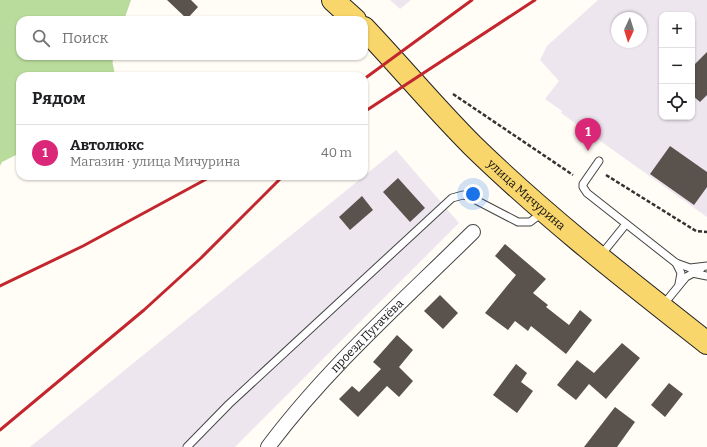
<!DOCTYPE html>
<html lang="ru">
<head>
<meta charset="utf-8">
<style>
	body { margin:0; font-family:Bitter,serif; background:#f2f2f2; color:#202124 }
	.controls { position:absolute; right:12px; top:12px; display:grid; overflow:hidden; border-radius:8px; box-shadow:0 1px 3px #0004 }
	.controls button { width:36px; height:36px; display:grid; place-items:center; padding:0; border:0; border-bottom:1px solid #e0e0e0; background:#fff; color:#202124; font:20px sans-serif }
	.compass { position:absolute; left:611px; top:12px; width:36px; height:36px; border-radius:50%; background:#fff; box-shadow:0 1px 3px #0004; rotate:184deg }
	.you { position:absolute; left:473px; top:194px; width:14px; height:14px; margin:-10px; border:3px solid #fff; border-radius:50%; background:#1a73e8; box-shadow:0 0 0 6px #1a73e833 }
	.badge { display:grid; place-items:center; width:26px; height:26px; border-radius:50%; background:#db2777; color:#fff; font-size:13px; font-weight:700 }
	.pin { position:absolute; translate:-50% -33px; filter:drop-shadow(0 1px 2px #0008) }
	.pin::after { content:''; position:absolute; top:21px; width:14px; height:12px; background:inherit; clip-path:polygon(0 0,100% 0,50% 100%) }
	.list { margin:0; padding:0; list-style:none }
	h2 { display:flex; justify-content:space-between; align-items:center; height:52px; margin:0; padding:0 16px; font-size:17px }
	h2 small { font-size:13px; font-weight:400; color:#757577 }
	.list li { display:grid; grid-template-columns:26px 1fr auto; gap:12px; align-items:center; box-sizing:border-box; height:56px; padding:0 16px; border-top:1px solid #e0e0e0 }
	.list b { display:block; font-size:15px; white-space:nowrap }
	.list p { margin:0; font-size:13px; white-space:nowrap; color:#757577 }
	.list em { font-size:13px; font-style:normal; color:#757577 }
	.icon { flex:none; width:22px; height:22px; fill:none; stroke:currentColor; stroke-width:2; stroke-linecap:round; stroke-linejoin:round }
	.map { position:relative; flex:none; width:707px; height:447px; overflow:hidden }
	.search { position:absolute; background:#fff; box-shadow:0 1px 3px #0004; left:16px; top:16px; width:352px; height:44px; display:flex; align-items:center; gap:10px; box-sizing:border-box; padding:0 14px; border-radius:12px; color:#757577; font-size:15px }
	.panel { position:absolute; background:#fff; box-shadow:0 1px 3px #0004; left:16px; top:72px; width:352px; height:108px; border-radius:12px }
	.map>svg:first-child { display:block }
</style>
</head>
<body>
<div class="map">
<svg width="707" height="447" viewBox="0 0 707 447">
	<rect width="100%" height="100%" fill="#fffdf5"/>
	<!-- industrial -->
	<g fill="#eee6ef" fill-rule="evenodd">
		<polygon points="390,0 411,0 400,9"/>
		<path d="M598,0H707V217L561,113L562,111L545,99L559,81L540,60L547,46ZM662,15H692V117H662ZM617,18H641V42H617Z"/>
		<polygon points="396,150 459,223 235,447 30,447"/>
	</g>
	<!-- forest -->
	<path fill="#b9dc9c" d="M0,0H131L124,20H20V56H114C110,64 116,68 114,76H20V153L2,162L0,166Z"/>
	<!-- building -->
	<g fill="#5a524d">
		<polygon points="167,0 191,0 198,7 187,19"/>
		<polygon points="707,52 707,95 700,102 692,95 692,67"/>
		<polygon points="670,146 707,172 707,187 694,205 650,174"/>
		<polygon points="398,178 425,208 410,222 383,192"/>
		<polygon points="362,196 373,210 350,230 339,217"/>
		<polygon points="505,244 546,279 533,293 548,305 546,307 569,325 580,310 592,320 566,354 531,326 528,331 515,321 508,330 485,313 516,275 495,256"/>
		<polygon points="440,295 458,313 443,329 424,311"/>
		<polygon points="397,335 413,350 399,367 413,381 399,397 387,386 358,417 339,399 352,386 359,392 381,369 373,362"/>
		<polygon points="622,343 640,358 606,399 589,384 576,400 557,385 577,360 594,373"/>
		<polygon points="516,364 527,373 521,382 533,391 517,413 493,395"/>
		<polygon points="669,383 683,394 665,417 651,405"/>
		<polygon points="615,407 635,422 617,447 584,447"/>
	</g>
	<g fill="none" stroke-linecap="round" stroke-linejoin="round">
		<!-- lane casing -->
		<g stroke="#444" stroke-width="9">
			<g id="lane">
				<polyline points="599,161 583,184 583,187 587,193 676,263 690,268 707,266"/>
				<polyline points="601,255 626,224"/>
				<polyline points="676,263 681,273 679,284"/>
				<polyline points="692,273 707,276"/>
				<polyline points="663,305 686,277 701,269"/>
				<polyline points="187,447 229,404 452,198 463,195 468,196 518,222 530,222 542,213"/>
			</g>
		</g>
		<!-- street casing -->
		<g stroke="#444" stroke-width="16">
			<g id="street">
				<path id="s1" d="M268,447C327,368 403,301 473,232"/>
			</g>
		</g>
		<!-- primary casing -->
		<g stroke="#222" stroke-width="24">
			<g id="primary">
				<polyline points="333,0 355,20"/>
				<path id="s2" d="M364,28C401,67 435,108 473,146C546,217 627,280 707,343"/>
			</g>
		</g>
		<!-- path -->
		<g stroke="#333" stroke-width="2.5" stroke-dasharray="4 2" stroke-linecap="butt">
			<polyline points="453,94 573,175"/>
			<polyline points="606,175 696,231 707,232"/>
		</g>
		<!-- lane -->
		<use href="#lane" stroke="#fff" stroke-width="7"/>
		<!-- street -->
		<use href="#street" stroke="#fff" stroke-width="14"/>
		<!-- primary -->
		<use href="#primary" stroke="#f9d66b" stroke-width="22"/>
		<!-- rail -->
		<g stroke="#c4262e" stroke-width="3">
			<polyline points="364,79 472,0"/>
			<polyline points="364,112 535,0"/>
			<polyline points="0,286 83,246 212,176"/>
			<polyline points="0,430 144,310 201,258 283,176"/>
		</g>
	</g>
	<g text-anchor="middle" stroke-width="4" stroke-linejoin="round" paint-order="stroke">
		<!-- street labels -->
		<g font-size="12" fill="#111" stroke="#fff">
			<text dy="4" stroke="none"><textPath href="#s2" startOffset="233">улица Мичурина</textPath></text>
			<text dy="4" stroke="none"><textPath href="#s1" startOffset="149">проезд Пугачёва</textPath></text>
		</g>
	</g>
</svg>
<div class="controls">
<button>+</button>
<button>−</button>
<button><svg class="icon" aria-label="locate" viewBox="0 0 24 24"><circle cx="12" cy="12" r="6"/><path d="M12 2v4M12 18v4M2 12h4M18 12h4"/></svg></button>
</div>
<svg class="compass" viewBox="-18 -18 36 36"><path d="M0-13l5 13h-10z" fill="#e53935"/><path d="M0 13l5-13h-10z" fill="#757577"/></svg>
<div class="you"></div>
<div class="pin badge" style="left:588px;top:151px">1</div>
<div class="search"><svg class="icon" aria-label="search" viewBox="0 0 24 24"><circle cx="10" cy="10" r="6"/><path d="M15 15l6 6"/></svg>Поиск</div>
<section class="panel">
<h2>Рядом<small></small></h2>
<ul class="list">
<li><span class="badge">1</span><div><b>Автолюкс</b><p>Магазин · улица Мичурина</p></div><em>40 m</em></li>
</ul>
</section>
</div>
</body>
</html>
